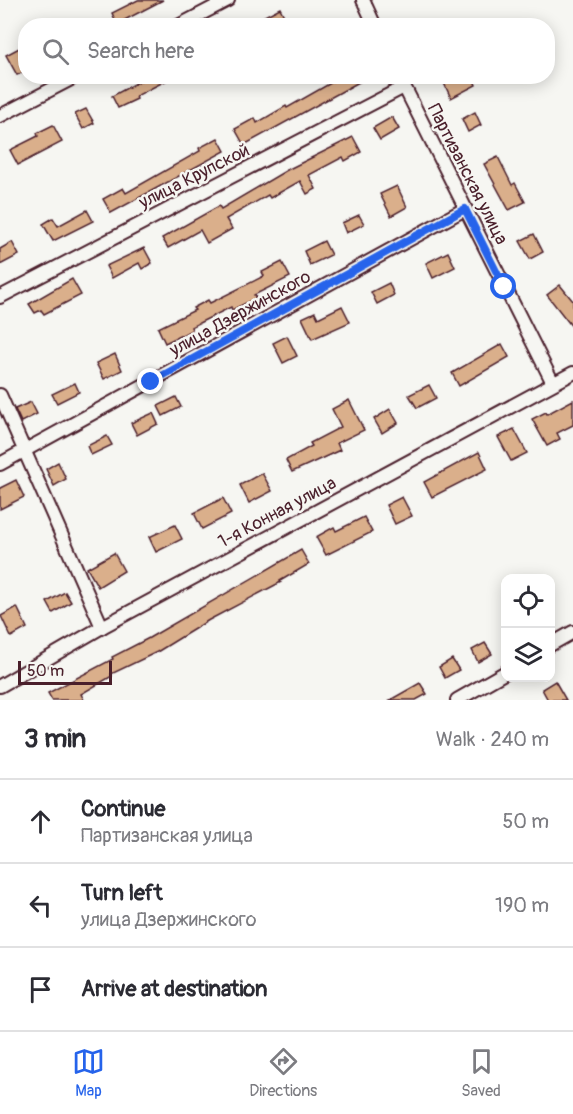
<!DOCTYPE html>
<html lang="en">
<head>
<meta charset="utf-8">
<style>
	body { margin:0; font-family:Pangolin,sans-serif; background:#f7f7f7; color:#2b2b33 }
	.controls { position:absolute; right:18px; bottom:18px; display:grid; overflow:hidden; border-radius:12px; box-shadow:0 3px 15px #0003 }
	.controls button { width:54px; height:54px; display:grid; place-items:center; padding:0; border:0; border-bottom:2px solid #e1e1e2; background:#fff; color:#2b2b33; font:30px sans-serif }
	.scale { position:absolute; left:18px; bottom:15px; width:94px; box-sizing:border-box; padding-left:6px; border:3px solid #4a1f2b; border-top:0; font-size:16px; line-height:21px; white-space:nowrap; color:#4a1f2b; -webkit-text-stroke:4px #f6f6f2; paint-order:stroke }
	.stop { position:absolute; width:18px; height:18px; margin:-14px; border:4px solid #2563eb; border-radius:50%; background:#fff }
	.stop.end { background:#2563eb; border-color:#fff; box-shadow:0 2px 6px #0008 }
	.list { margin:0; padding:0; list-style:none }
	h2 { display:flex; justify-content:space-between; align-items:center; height:78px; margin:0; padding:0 24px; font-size:26px }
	h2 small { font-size:20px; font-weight:400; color:#7c7c81 }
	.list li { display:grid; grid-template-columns:39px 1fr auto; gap:18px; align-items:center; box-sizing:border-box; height:84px; padding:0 24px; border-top:2px solid #e1e1e2 }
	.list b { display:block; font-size:22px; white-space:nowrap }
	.list p { margin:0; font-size:20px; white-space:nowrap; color:#7c7c81 }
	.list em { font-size:20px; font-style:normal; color:#7c7c81 }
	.icon { flex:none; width:33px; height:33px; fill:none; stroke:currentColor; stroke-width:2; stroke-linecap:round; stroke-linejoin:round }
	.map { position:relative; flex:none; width:573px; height:700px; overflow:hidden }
	.search { position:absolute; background:#fff; box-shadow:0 3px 15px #0003; left:18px; right:18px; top:18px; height:66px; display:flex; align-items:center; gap:15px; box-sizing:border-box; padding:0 21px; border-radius:24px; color:#7c7c81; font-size:22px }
	.sheet { height:330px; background:#fff }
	nav { display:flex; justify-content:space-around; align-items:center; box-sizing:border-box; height:84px; border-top:2px solid #e1e1e2; background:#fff; font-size:16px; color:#7c7c81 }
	nav a { display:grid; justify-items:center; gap:3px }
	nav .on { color:#2563eb }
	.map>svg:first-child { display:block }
</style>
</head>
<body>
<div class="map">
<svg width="573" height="700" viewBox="0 0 573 700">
	<rect width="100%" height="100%" fill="#f6f6f2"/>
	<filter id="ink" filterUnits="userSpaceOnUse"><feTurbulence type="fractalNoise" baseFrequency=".0167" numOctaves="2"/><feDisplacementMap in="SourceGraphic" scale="12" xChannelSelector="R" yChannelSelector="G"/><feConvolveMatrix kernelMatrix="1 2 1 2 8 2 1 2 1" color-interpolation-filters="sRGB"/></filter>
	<g filter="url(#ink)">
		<!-- building -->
		<g fill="#daaf8b" stroke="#4a1f2b" stroke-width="1.5">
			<polygon points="138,0 163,0 117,24 112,13"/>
			<polygon points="280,8 285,18 270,26 245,26"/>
			<polygon points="21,47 26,55 26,71 17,75 6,55"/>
			<polygon points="140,76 175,76 136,96 137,99 118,108 112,96 142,80"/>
			<polygon points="343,76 370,76 244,145 235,129 255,118 257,123 286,106 287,108"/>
			<polygon points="451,76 472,76 476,85 451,98 443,81"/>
			<polygon points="86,109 94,123 83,129 75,114"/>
			<polygon points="475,112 481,125 468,132 462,119"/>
			<polygon points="392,117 399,129 380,140 373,128"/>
			<polygon points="53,125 62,142 18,165 10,150 38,136 37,133"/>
			<polygon points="353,137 361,152 345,161 343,157 309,175 316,189 307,194 300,181 270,198 268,195 226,219 232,229 207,243 200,230 168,248 162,238 219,206 221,209 287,170"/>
			<polygon points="218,138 225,151 111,213 103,199 123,188 126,193 200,151 199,148"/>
			<polygon points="498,157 512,185 515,183 525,202 509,210 484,164"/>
			<polygon points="397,186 407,207 391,216 380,194"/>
			<polygon points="87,210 93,221 53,241 43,224 53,218 58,226"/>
			<polygon points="359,215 364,224 346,233 342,223"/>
			<polygon points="534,234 543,252 530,259 520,241"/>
			<polygon points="324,241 331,255 310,265 304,251"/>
			<polygon points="12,242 19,255 0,265 0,249"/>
			<polygon points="144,248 152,263 142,269 139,263 112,278 106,266"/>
			<polygon points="448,252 455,267 433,278 426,263"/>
			<polygon points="282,262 290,277 254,295 256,298 232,310 231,307 191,327 192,330 165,343 158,328 195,310 193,308 208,300 210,303 264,276 262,272"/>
			<polygon points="72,279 81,295 44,314 41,310 35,313 29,304"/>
			<polygon points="389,283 394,295 377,304 371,292"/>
			<polygon points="560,285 573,301 573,328 547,295"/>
			<polygon points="342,306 350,322 312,339 302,318 315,312 318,318"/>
			<polygon points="287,336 297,356 283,363 273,343"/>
			<polygon points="502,344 509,357 459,386 452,373"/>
			<polygon points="115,354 122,370 104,379 96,363"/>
			<polygon points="75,383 79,392 57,403 52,394"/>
			<polygon points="429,385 436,398 417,408 409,395"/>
			<polygon points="176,397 181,407 163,416 158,406"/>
			<polygon points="349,400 364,430 337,443 340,450 292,472 286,460 312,446 310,443 341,427 332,409"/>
			<polygon points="573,400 573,425 557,433 560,439 547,446 532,419 546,412 547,414"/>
			<polygon points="31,402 37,414 21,422 15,409"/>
			<polygon points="390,409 398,423 382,433 374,419"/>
			<polygon points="153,413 158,424 137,435 131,423"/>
			<polygon points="514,429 527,453 511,461 498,437"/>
			<polygon points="107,436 112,445 91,455 87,446"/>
			<polygon points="479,452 487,469 432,497 424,482"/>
			<polygon points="58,462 66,479 54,486 46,469"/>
			<polygon points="262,473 272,491 249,503 240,485"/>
			<polygon points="16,480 24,497 0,509 0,488"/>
			<polygon points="402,497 412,516 395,524 386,505"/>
			<polygon points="223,498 231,514 202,529 194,513"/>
			<polygon points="364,517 372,532 326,555 316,537 334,527 336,531"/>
			<polygon points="175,525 182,539 156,552 149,537"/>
			<polygon points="301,550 309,564 280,581 281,582 209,620 157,652 111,674 112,676 81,694 84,700 52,700 48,693 113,659 112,657 149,638"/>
			<polygon points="114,553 124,571 98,587 87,568"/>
			<polygon points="65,592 71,602 53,613 47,602"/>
			<polygon points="17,607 27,628 11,637 1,616"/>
			<polygon points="485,643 492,654 478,662 472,650"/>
			<polygon points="452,659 459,670 445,678 439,667"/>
			<polygon points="555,681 566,700 548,700 542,689"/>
			<polygon points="420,683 427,694 416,700 390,700"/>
		</g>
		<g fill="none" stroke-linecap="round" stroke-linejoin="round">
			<!-- minor casing -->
			<g stroke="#4a1f2b" stroke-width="16">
				<g id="minor">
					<polyline points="363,0 375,26"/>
					<polyline points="178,26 228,0"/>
					<polyline points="399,76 553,383"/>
					<polyline points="0,116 77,76"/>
					<polyline points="0,297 404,87"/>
					<polyline points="0,395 102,627"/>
					<polyline points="0,464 465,209"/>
					<polyline points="550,645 573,632"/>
					<polyline points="0,686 102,627 573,373"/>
					<polyline points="457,700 506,672"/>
				</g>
			</g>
			<!-- minor -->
			<use href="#minor" stroke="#f6f6f2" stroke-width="12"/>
		</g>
	</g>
	<g fill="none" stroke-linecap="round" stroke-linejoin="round" filter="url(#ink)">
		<!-- route -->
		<polyline stroke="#2563eb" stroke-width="8" points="151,382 465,209 504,287"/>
	</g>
	<g text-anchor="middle" stroke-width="5" stroke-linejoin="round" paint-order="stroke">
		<!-- street labels -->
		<g font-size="18" fill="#4a1f2b" stroke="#f6f6f2">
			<text transform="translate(468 174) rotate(63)" y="6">Партизанская улица</text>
			<text transform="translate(194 176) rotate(-27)" y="6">улица Крупской</text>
			<text transform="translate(240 313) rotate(-29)" y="6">улица Дзержинского</text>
			<text transform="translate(277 512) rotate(-28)" y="6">1-я Конная улица</text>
		</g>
	</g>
</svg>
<div class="controls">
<button><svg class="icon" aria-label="locate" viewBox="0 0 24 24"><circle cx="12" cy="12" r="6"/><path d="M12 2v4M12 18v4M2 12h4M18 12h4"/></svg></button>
<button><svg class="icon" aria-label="layers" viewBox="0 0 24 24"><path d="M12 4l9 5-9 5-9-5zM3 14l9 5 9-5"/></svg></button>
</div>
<div class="scale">50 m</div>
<div class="stop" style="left:504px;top:287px"></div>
<div class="stop end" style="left:151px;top:382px"></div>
<div class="search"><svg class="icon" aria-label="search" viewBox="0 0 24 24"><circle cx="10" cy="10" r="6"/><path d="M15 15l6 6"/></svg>Search here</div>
</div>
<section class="sheet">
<h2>3 min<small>Walk · 240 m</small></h2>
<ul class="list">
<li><svg class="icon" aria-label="ahead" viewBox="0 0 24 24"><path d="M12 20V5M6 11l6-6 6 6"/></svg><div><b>Continue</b><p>Партизанская улица</p></div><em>50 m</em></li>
<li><svg class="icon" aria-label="left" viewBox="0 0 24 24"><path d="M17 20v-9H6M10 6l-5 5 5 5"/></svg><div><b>Turn left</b><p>улица Дзержинского</p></div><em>190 m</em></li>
<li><svg class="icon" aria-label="arrive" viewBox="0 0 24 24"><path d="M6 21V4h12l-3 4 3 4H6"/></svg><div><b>Arrive at destination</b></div></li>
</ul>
</section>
<nav>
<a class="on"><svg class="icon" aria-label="map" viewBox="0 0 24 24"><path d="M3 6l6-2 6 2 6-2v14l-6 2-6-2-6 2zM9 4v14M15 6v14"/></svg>Map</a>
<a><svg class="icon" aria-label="directions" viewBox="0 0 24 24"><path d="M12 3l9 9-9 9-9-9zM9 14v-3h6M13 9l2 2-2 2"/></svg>Directions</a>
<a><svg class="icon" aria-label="saved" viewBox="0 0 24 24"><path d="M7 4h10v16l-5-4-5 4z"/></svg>Saved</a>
</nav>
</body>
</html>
